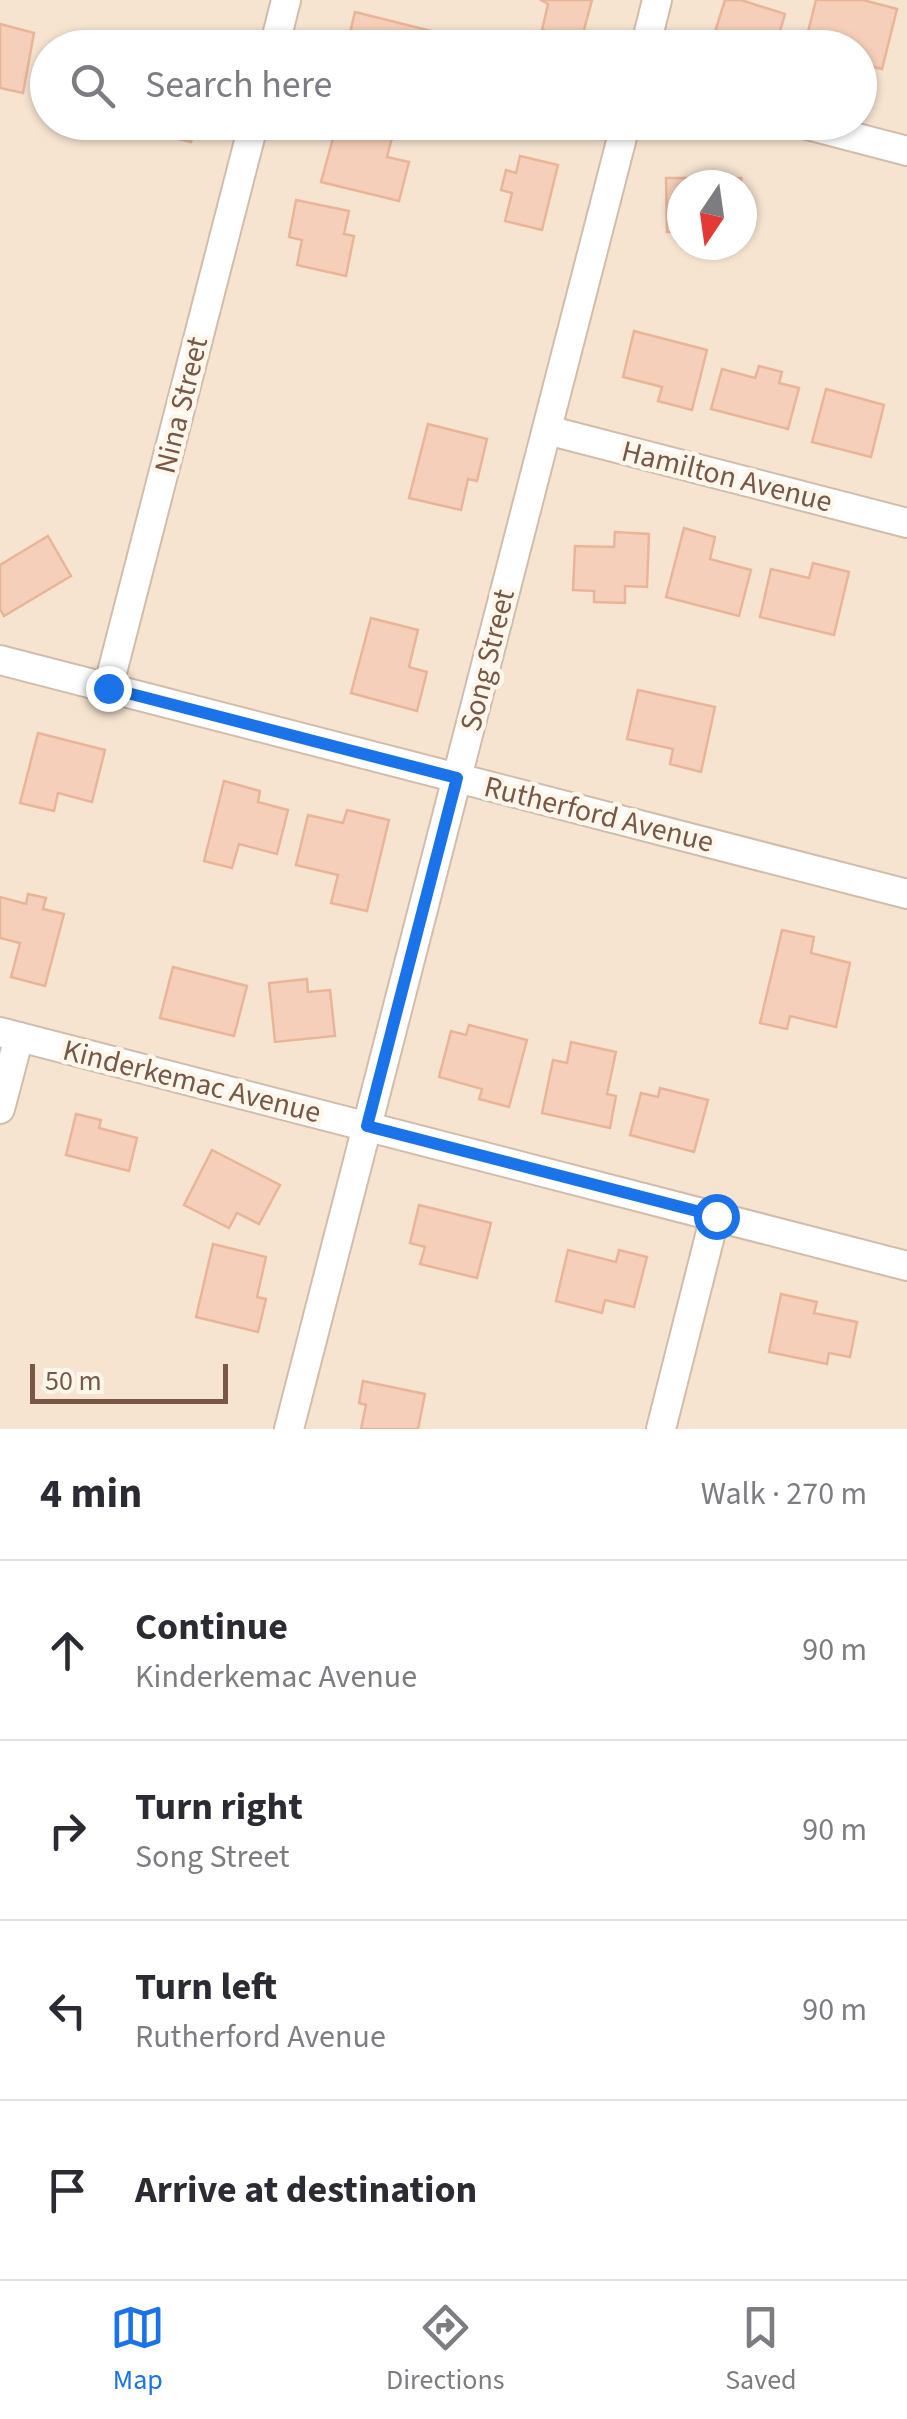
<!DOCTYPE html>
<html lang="en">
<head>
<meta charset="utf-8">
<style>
	body { margin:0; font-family:"Source Sans 3",sans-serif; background:#f2f2f3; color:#2b2b33 }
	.compass { position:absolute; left:667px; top:170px; width:90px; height:90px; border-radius:50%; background:#fff; box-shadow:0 2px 8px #0004; rotate:193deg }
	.scale { position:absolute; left:30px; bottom:25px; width:198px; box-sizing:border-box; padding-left:10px; border:5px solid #785747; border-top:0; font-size:28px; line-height:35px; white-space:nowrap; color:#785747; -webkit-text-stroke:8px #fff7eb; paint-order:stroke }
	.stop { position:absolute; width:30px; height:30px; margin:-22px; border:8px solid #1a73e8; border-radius:50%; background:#fff }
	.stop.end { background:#1a73e8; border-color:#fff; box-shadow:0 2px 10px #0008 }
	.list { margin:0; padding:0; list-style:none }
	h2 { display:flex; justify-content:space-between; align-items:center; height:130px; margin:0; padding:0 40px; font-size:42px }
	h2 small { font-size:32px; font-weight:400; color:#7c7c81 }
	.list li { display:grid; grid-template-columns:65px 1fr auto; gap:30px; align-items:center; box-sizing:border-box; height:180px; padding:0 40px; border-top:2px solid #e1e1e2 }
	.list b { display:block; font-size:38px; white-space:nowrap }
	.list p { margin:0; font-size:32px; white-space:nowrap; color:#7c7c81 }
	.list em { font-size:32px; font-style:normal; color:#7c7c81 }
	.icon { flex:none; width:55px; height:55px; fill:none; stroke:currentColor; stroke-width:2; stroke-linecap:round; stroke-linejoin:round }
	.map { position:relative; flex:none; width:907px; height:1429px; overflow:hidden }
	.search { position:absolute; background:#fff; box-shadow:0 2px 8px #0004; left:30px; right:30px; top:30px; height:110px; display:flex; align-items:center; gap:25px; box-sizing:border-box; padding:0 35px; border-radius:55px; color:#7c7c81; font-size:38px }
	.sheet { height:850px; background:#fff }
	nav { display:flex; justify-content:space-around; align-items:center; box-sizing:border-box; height:140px; border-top:2px solid #e1e1e2; background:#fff; font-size:28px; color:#7c7c81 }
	nav a { display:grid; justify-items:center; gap:5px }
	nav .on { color:#1a73e8 }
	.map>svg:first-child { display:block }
</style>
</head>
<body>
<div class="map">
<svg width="907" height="1429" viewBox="0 0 907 1429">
	<rect width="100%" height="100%" fill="#fef3e4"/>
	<!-- residential -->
	<path fill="#f6e4d1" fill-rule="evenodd" d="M0,0H907V1429H0ZM48,48H860V122H48ZM682,185H742V245H682Z"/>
	<!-- building -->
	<g fill="#f5cfb9" stroke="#e9b598" stroke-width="2.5">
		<polygon points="541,0 592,0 581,41 542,30 548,4"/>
		<polygon points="725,0 741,0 785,14 775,48 742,48 713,38"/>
		<polygon points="816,0 863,0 897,9 882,69 860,64 860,48 804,48"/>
		<polygon points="355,12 435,32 431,48 359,48 360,44 348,41"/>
		<polygon points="0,24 34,33 23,93 0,88"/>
		<polygon points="134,122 196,122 191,142 133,128"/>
		<polygon points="333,122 396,122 387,157 409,162 399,201 321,182 336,127 332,127"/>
		<polygon points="526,122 568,122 564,138 525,128"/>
		<polygon points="520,156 558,165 542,230 505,221 512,193 501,190 506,170 516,173"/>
		<polygon points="666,178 741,178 741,185 682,185 682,232 667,232"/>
		<polygon points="296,200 349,211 344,234 354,236 346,276 297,265 302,240 289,237"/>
		<polygon points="634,331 707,350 692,410 658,401 662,387 623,377"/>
		<polygon points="759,366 782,372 779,383 799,388 788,429 711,409 722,369 755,378"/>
		<polygon points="826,389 884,405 871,457 812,442"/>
		<polygon points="428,424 487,439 477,481 468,479 461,510 409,498"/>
		<polygon points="684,528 715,537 710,559 751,570 739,616 666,597"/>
		<polygon points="615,532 649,534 647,587 625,586 625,603 594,602 594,591 573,590 575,546 614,547"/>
		<polygon points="48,536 71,576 4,616 0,609 0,565"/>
		<polygon points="813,563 849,572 834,635 760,617 771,569 809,578"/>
		<polygon points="371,618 418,630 409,667 427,672 417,711 351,693"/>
		<polygon points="638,690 715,707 701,772 670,764 673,749 627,739"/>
		<polygon points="38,733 105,750 92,802 58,793 54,811 20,803"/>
		<polygon points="224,781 260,791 258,802 288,810 277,854 239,844 232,868 204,861"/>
		<polygon points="347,810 389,820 367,911 331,903 338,875 296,865 308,815 343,823"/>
		<polygon points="28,894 46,898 43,909 64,914 45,986 11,977 20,943 0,938 0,897 26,904"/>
		<polygon points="782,930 814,937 811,953 850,963 836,1027 790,1016 787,1029 760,1023"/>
		<polygon points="173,967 247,986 234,1036 160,1018"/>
		<polygon points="307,979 308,992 330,990 335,1036 275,1042 269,983"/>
		<polygon points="469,1025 527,1040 509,1107 479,1099 482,1089 439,1077 451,1031 466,1035"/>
		<polygon points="571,1042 616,1052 607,1094 616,1096 610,1128 542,1113 553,1060 567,1063"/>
		<polygon points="660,1088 708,1100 694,1152 630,1135 641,1093 658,1097"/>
		<polygon points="76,1114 101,1120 99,1128 137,1138 129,1171 66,1155"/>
		<polygon points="212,1150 280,1185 259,1224 237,1213 229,1228 184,1205"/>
		<polygon points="419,1205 491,1223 477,1278 420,1264 425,1247 410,1243"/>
		<polygon points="213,1244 266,1257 257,1297 266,1299 258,1332 196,1317"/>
		<polygon points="568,1250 616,1262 619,1250 647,1257 634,1307 605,1300 602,1313 556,1301"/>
		<polygon points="781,1294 817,1302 814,1313 857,1322 850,1357 829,1353 827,1364 769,1352"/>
		<polygon points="363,1381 425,1394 418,1429 361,1429 366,1405 359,1403"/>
	</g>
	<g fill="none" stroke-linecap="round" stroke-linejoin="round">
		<!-- minor casing -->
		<g stroke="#d2bcab" stroke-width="32">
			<g id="minor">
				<polyline points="274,48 286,0"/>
				<polyline points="645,48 657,0"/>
				<polyline points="796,122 907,151"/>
				<polyline points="547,430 907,523"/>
				<polyline points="0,660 907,894"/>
				<polyline points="108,688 254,122"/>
				<polyline points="0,1032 907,1266"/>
				<polyline points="0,1109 19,1037"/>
				<polyline points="289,1429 626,122"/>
				<polyline points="661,1429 715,1216"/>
			</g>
		</g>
		<!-- minor -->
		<use href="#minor" stroke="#fff" stroke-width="28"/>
	</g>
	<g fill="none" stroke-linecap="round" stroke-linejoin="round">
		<!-- route -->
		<polyline stroke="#1a73e8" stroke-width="12" points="108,688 457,778 367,1126 716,1216"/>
	</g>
	<g text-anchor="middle" stroke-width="9" stroke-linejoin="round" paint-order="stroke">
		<!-- street labels -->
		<g font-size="30" fill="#785747" stroke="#fff7eb">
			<text transform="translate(181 405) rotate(-76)" y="10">Nina Street</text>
			<text transform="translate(727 476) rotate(14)" y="10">Hamilton Avenue</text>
			<text transform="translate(487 660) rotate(-76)" y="10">Song Street</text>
			<text transform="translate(599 814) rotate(14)" y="10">Rutherford Avenue</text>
			<text transform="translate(192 1081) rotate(14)" y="10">Kinderkemac Avenue</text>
		</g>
	</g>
</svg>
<svg class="compass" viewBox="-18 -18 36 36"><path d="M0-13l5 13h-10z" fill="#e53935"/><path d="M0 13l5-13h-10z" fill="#7c7c81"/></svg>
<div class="scale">50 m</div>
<div class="stop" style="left:716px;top:1216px"></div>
<div class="stop end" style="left:108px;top:688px"></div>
<div class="search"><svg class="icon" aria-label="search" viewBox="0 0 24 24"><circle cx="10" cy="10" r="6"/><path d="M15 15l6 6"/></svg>Search here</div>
</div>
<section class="sheet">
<h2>4 min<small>Walk · 270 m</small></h2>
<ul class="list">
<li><svg class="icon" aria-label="ahead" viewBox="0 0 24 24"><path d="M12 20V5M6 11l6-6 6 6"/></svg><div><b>Continue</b><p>Kinderkemac Avenue</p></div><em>90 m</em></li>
<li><svg class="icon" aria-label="right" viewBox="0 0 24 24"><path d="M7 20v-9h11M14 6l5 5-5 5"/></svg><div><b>Turn right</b><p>Song Street</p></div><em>90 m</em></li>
<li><svg class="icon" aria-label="left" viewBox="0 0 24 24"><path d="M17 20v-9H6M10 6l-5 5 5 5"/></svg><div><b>Turn left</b><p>Rutherford Avenue</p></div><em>90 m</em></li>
<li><svg class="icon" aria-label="arrive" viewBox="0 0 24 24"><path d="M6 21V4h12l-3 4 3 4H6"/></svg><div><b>Arrive at destination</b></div></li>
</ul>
</section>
<nav>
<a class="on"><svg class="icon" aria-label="map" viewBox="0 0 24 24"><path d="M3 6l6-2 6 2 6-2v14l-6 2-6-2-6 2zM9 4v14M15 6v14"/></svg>Map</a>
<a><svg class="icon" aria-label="directions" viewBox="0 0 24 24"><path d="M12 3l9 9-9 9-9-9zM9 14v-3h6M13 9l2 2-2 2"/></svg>Directions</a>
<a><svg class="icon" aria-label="saved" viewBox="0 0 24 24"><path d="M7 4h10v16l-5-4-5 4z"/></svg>Saved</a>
</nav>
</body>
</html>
